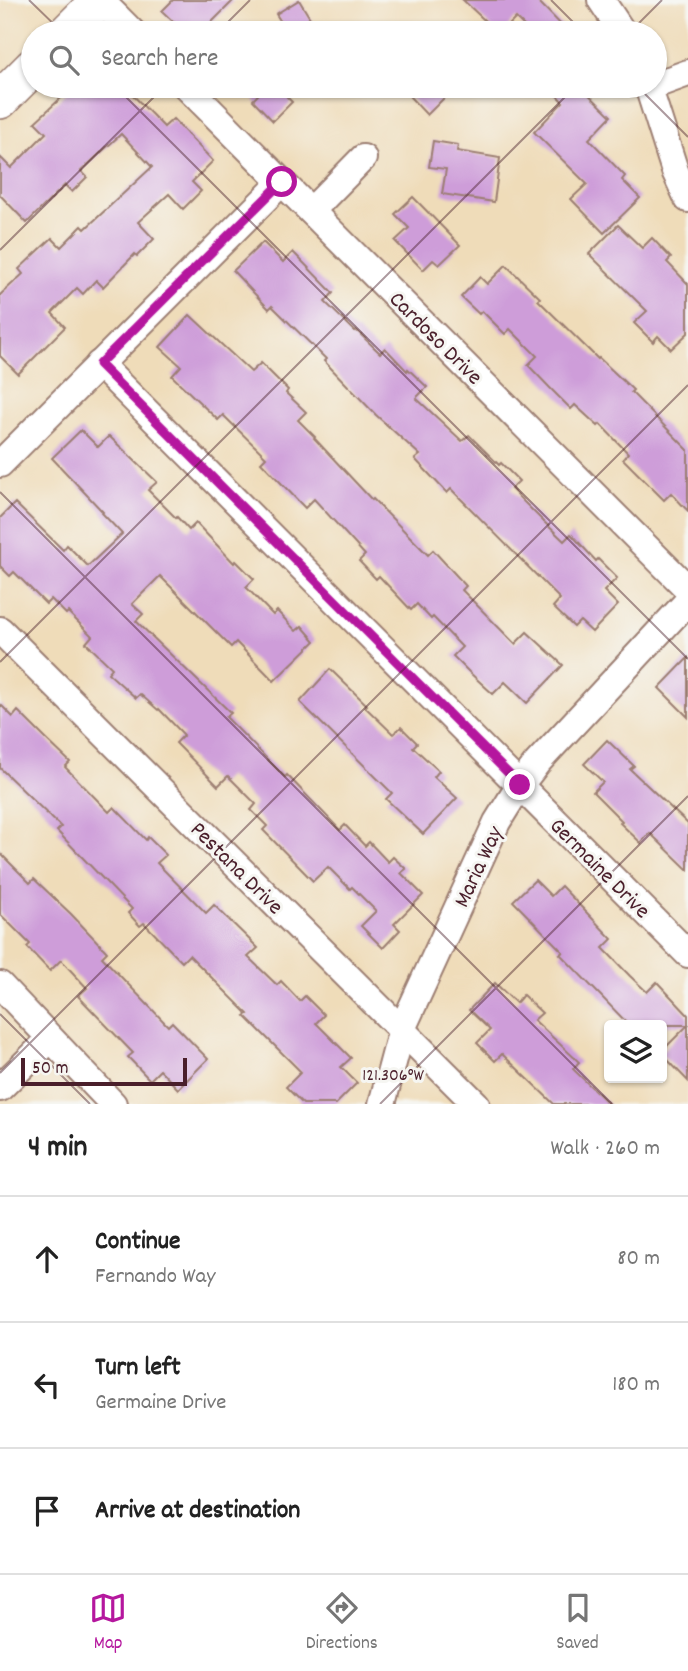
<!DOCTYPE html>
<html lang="en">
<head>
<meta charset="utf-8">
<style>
	body { margin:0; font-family:Dekko,sans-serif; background:#f2f2f2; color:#222 }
	.controls { position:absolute; right:21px; bottom:21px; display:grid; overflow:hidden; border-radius:7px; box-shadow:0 2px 5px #0004 }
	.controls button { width:63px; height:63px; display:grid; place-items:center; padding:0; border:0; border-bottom:2px solid #e0e0e0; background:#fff; color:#222; font:35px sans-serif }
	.scale { position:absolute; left:21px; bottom:18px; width:166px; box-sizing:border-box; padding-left:7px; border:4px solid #4a1f2b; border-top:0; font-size:19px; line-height:24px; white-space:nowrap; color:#4a1f2b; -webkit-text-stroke:5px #f6f6f2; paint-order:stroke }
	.stop { position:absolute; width:21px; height:21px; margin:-16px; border:5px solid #b5179e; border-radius:50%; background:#fff }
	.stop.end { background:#b5179e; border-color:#fff; box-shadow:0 2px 7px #0008 }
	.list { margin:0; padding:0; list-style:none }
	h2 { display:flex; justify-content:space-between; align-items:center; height:91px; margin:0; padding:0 28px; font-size:30px }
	h2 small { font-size:23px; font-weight:400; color:#767676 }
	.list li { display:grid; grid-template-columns:46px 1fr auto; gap:21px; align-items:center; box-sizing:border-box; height:126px; padding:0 28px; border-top:2px solid #e0e0e0 }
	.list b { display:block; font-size:26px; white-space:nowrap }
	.list p { margin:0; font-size:23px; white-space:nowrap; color:#767676 }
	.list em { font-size:23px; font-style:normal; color:#767676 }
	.icon { flex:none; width:38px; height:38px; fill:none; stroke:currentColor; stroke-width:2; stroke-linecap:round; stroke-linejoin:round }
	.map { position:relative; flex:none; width:688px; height:1104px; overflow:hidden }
	.search { position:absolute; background:#fff; box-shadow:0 2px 5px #0004; left:21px; right:21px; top:21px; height:77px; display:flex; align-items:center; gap:18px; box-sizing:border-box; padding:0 24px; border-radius:38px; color:#767676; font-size:26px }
	.sheet { height:469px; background:#fff }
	nav { display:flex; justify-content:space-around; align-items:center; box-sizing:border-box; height:98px; border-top:2px solid #e0e0e0; background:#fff; font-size:19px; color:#767676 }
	nav a { display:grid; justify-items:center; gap:4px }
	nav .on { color:#b5179e }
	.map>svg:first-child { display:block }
</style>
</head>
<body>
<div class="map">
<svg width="688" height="1104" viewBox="0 0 688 1104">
	<rect width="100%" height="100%" fill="#f6f6f2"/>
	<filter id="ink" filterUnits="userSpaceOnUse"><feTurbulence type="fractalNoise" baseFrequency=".0143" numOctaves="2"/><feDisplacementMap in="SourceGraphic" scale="14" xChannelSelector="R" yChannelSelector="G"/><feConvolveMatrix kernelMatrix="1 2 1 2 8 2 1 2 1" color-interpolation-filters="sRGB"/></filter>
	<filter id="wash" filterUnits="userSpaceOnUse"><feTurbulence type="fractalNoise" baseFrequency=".00686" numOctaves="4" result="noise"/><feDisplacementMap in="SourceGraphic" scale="28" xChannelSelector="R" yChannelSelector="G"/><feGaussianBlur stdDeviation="1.57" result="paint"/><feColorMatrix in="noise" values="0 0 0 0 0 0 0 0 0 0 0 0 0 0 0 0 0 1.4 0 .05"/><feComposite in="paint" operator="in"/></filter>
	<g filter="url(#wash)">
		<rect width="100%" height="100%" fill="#efdcb9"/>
		<g id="blocks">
			<!-- building -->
			<g fill="#ce9dd9">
				<polygon points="173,0 234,0 201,33 185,33 162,11"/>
				<polygon points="299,0 319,33 288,33 276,14"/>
				<polygon points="463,0 537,0 569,33 531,33 516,18 501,33 498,33"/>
				<polygon points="74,86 124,86 164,127 173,119 213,161 192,182 201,191 183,209 169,194 138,222 154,239 137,256 135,254 103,287 96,280 83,294 77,288 52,313 65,327 18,374 0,356 0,295 23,274 19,269 52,238 61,247 82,226 85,229 152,167 121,134 81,171 87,177 72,192 65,185 27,223 0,195 0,157 11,168 46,133 35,122"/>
				<polygon points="250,86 299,86 287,97 292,102 273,121 253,100 258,95"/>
				<polygon points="421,86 438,86 447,95 427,115 410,97"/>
				<polygon points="548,86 580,86 611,116 589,139 625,176 622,180 640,198 604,233 571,199 587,184 534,132 563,102"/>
				<polygon points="433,141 458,145 457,151 500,158 494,202 442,194 446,169 429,167"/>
				<polygon points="413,197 460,245 439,265 433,260 423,270 395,241 409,228 395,214"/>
				<polygon points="618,225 642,248 652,238 671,258 667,262 688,284 688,333 671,349 658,336 653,342 634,323 647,311 589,254"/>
				<polygon points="263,242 283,262 293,252 333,293 325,302 355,331 356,330 380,353 385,348 407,371 408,369 427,387 416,398 462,441 469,435 499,465 501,463 519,481 511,489 540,518 564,541 571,534 596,561 598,559 617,578 604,591 618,605 592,632 580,621 574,627 553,607 560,599 451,489 447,493 415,459 420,455 376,415 324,361 326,359 272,306 269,309 233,271"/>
				<polygon points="506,265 540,298 538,300 598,359 599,358 633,390 631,392 688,450 688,511 671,493 664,500 623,459 628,453 600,424 598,426 575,405 571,409 553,391 528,365 537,356 510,329 505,334 482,311 479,314 461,297 480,277 487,284"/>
				<polygon points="190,315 251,372 261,363 288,390 286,393 306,412 298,420 315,437 314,438 372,500 373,499 428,555 433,550 466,586 462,590 515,644 527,632 563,665 527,703 505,682 493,694 469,672 453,656 462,647 433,617 431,619 417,604 411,610 379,576 376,579 359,561 365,555 314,499 305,508 261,462 266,457 223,415 218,420 172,376 181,366 160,347"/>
				<polygon points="81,430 98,447 109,436 157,482 148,490 176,518 177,517 189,530 196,523 234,563 236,561 254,579 246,587 273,615 277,611 296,631 302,626 315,641 274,681 236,642 231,647 160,576 132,604 143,614 136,621 231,713 226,717 285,777 287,775 340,830 345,825 365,846 369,842 388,862 393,857 406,869 401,873 423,895 394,924 400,930 383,948 361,926 376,911 352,887 350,889 328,867 313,881 263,830 267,826 251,810 256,804 228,776 218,786 176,743 184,735 159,709 158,710 140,694 136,698 108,673 112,668 86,643 92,636 68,612 66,614 51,599 46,604 14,572 10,576 0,566 0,518 15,503 63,550 67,545 88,566 122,534 102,513 103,512 52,458"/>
				<polygon points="688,658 688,717 659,688"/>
				<polygon points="330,669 367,705 365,707 393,734 401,727 417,743 413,747 439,771 434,777 457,798 423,834 386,799 392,793 300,702"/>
				<polygon points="0,704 13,717 18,711 46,739 70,762 65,767 109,812 114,807 146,840 148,837 166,855 157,863 206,913 214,905 258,948 248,957 277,985 281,981 300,1001 305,996 324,1015 316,1023 351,1058 341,1067 357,1083 336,1104 303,1104 286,1087 301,1072 245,1016 248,1014 189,955 182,962 144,923 140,926 128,913 132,909 57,831 61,827 0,768"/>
				<polygon points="607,740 634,766 630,769 688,824 688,870 650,833 641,843 620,823 622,821 593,792 603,782 584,764"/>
				<polygon points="0,853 30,883 34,879 71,914 107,952 102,957 168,1026 172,1022 208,1059 178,1089 160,1070 150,1080 128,1057 133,1053 78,996 87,988 61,960 50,971 27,947 30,944 0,914"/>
				<polygon points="535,880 551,896 561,886 612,939 603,948 630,976 647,992 657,982 688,1015 688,1081 662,1054 662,1051 688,1025 629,1025 560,954 563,952 513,901"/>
				<polygon points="495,983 516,1003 523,995 542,1013 534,1020 579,1062 573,1069 609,1104 554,1104 502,1054 495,1061 477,1043 490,1030 469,1010"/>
			</g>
		</g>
	</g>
	<g filter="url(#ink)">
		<use href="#blocks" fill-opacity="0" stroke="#9c7e72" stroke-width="2"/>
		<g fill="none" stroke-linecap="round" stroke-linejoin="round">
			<!-- street casing -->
			<g stroke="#9c7e72" stroke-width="30">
				<g id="street">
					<polyline points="100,0 133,33"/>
					<polyline points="601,0 623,33"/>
					<polyline points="655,85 688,73"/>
					<polyline points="186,86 688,589"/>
					<polyline points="648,86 675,171 688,199"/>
					<polyline points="311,211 363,158"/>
					<polyline points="99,364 688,954"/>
					<polyline points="0,464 282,182"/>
					<polyline points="0,630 476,1104"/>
					<polyline points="0,985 113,1104"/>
					<polyline points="0,1088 50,1039"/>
					<polyline points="382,1104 402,1029 497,822 520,785 537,763 688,601"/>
				</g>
			</g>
			<!-- secondary casing -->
			<g stroke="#9c7e72" stroke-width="40">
				<g id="secondary">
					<polyline points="67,33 100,0"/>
					<polyline points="0,100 33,67"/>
				</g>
			</g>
			<!-- street -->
			<use href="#street" stroke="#fff" stroke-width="26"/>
			<!-- secondary -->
			<use href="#secondary" stroke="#fff" stroke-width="37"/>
		</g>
	</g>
	<g fill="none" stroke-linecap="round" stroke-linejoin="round" filter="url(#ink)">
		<!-- route -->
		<polyline stroke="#b5179e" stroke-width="9" points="282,182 99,364 520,785"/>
	</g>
	<!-- ticks -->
	<path fill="none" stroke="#4a1f2b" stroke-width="2" stroke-opacity="0.45" d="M29,0L63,33M551,0L584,33M217,33L250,0M629,33L662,0M115,86L688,659M637,86L688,137M0,250L165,86M0,492L612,1104M0,662L576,86M0,1014L90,1104M0,1073L688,385M380,1104L688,796"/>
	<g text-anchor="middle" stroke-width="6" stroke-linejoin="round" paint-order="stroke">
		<!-- street labels -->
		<g font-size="23" fill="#4a1f2b" stroke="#f6f6f2">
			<text transform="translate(437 337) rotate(45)" y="8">Cardoso Drive</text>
			<text transform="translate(477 866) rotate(-65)" y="8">Maria Way</text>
			<text transform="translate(238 867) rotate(45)" y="8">Pestana Drive</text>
			<text transform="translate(601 867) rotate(45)" y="8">Germaine Drive</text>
		</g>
	</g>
	<g font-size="18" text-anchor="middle" fill="#4a1f2b" stroke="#f6f6f2" stroke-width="6" stroke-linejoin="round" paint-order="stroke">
		<text x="393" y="1080">121.306°W</text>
	</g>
</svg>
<div class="controls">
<button><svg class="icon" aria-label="layers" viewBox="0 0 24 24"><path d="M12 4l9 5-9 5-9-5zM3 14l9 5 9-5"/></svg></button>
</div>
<div class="scale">50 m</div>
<div class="stop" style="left:282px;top:182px"></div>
<div class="stop end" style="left:520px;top:785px"></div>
<div class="search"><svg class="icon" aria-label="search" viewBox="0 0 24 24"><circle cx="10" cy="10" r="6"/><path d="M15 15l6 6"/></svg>Search here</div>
</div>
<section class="sheet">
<h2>4 min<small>Walk · 260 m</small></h2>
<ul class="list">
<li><svg class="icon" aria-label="ahead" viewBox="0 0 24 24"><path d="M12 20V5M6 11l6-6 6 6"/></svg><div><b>Continue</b><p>Fernando Way</p></div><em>80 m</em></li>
<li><svg class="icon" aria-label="left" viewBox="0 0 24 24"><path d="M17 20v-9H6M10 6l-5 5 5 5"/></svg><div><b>Turn left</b><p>Germaine Drive</p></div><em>180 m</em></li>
<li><svg class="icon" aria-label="arrive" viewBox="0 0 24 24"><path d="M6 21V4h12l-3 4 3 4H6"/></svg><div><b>Arrive at destination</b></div></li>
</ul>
</section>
<nav>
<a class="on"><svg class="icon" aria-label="map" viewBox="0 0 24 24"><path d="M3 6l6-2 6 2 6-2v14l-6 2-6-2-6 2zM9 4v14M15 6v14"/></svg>Map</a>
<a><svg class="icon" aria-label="directions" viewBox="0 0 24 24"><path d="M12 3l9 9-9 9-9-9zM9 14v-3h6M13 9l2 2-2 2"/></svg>Directions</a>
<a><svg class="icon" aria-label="saved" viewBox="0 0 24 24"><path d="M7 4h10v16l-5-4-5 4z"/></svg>Saved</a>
</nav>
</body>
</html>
